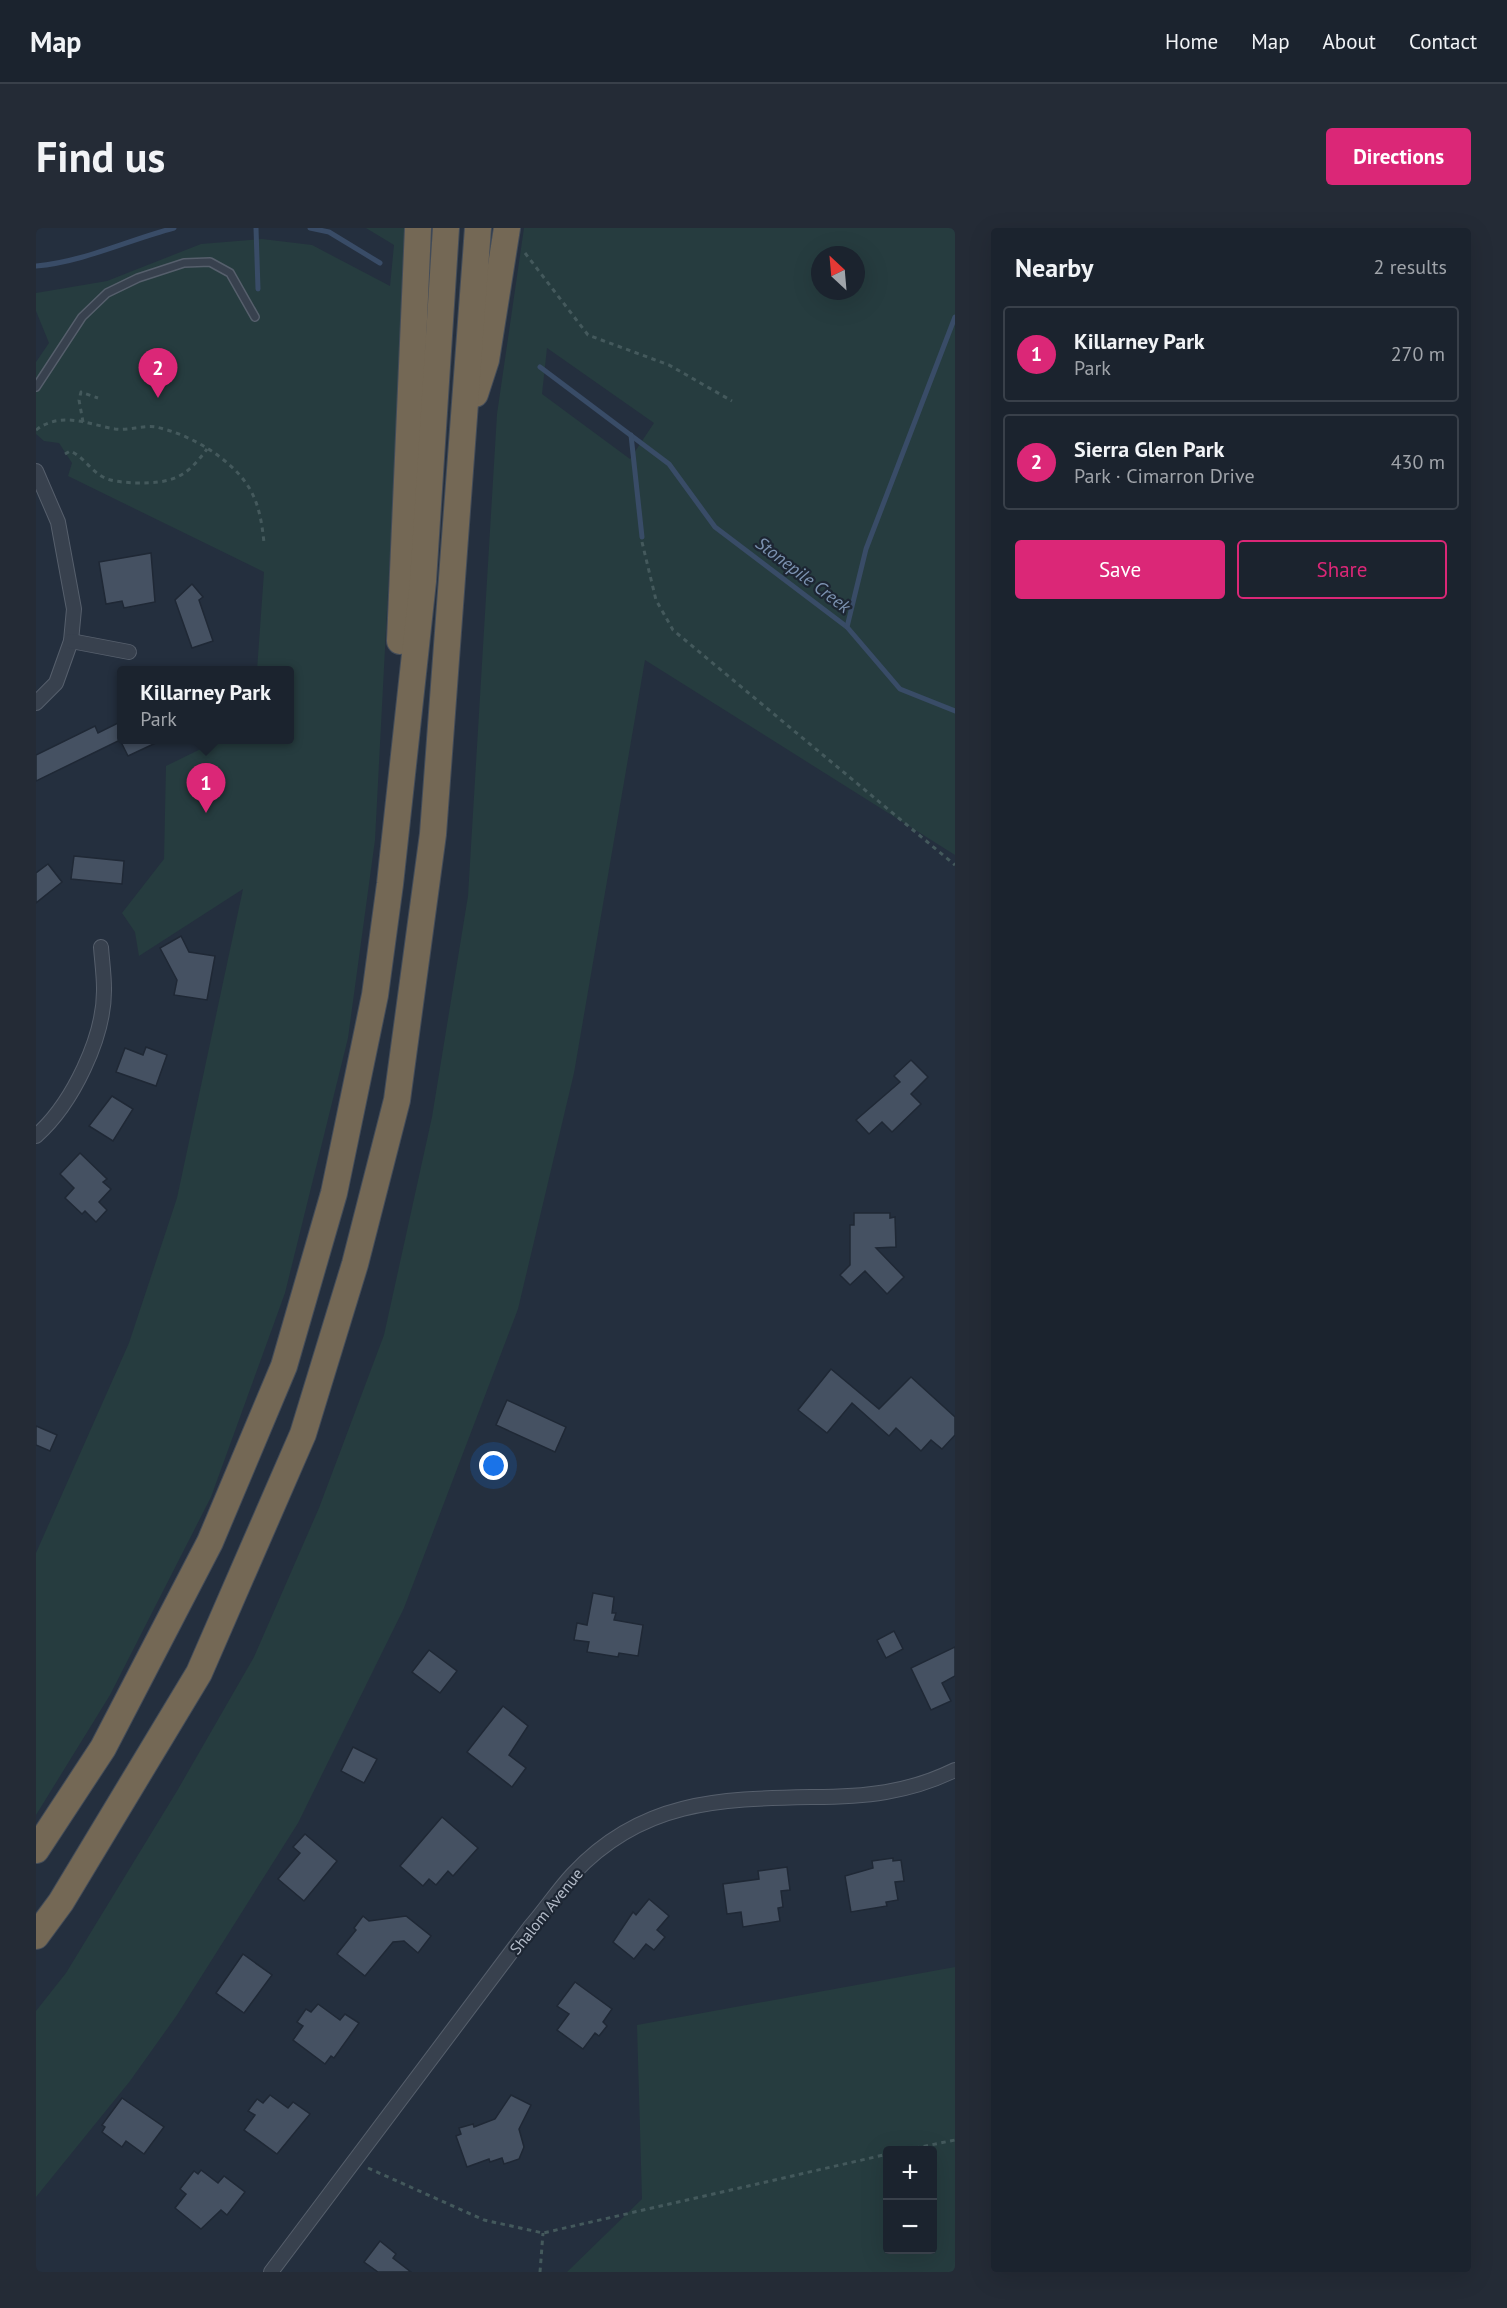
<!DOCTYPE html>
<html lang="en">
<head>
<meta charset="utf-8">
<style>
	body { margin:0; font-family:"PT Sans",sans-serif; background:#242b36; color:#f1f3f6 }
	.controls { position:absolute; right:18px; bottom:18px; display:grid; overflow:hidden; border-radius:6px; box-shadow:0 6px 24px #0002 }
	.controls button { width:54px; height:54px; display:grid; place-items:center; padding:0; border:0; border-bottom:2px solid #39404a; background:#1b232e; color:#f1f3f6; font:30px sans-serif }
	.compass { position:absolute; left:775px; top:18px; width:54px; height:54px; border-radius:50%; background:#1b232e; box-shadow:0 6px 24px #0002; rotate:334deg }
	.you { position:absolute; left:458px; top:1238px; width:21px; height:21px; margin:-15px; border:4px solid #fff; border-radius:50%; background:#1a73e8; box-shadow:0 0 0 9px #1a73e833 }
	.badge { display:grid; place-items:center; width:39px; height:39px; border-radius:50%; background:#db2777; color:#fff; font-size:20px; font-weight:700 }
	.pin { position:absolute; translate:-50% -50px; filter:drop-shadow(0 2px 3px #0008) }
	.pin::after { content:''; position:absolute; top:32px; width:21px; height:18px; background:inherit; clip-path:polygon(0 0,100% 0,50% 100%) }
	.popup { position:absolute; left:81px; top:438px; width:177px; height:78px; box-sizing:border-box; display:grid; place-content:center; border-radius:6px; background:#1b232e; filter:drop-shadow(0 2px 4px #0005); font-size:20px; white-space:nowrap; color:#a0a4aa }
	.popup b { font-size:22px; color:#f1f3f6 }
	.popup::after { content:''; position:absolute; left:50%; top:100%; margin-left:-12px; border:12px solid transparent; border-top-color:#1b232e }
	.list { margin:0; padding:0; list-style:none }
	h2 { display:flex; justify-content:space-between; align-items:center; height:78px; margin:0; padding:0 24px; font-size:26px }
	h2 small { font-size:20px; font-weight:400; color:#a0a4aa }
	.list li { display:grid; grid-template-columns:39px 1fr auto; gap:18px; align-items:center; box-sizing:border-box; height:96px; margin:0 12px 12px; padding:0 12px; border:2px solid #39404a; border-radius:6px }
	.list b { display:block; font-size:22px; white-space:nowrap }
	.list p { margin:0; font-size:20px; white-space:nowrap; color:#a0a4aa }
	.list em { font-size:20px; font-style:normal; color:#a0a4aa }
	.actions { display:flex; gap:12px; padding:18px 24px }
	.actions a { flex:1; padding:14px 0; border:2px solid #db2777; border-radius:6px; text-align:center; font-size:21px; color:#db2777 }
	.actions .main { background:#db2777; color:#fff }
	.map { position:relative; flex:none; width:919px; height:2044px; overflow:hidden; border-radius:6px }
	header { display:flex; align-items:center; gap:36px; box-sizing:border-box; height:84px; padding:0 30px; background:#1b232e; border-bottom:2px solid #39404a }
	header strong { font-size:28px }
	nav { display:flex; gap:33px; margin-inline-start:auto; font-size:21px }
	.intro { display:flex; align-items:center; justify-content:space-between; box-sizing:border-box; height:144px; padding:0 36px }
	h1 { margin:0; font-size:42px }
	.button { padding:15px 27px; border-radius:6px; background:#db2777; color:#fff; font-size:21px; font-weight:700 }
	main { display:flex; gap:36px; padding:0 36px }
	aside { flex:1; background:#1b232e; border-radius:6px; box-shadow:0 6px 24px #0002 }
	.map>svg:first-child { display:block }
</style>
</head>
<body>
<header>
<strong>Map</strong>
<nav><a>Home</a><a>Map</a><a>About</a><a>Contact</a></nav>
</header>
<div class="intro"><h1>Find us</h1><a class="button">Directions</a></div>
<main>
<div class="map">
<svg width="919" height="2044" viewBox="0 0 919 2044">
	<rect width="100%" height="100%" fill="#242f3e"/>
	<!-- green -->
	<g fill="#263c3f" fill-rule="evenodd">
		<polygon points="330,0 371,0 339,612 312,810 249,1065 175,1269 74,1467 0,1587 0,1325 93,1115 141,970 207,661 103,728 99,704 86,685 128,631 130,538 183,512 254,512 254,442 221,442 228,344 32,248 36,235 23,215 8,213 0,206 0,134 13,115 0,83 0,65 71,53 165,16 226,11 276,17 354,58 358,17"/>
		<path d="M488,0H919V627L609,432L538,845L482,1081L368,1380L262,1595L141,1787L94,1853L0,1969V1783L30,1745L141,1563L218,1429L283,1280L348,1107L396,889L432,668L461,186ZM784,27H820V63H784ZM511,120L618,195L594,231L506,166Z"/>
		<path d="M919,1739V2044H531L606,1971L601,1797ZM852,1922H896V2022H852Z"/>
	</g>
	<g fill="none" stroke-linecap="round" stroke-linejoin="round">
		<!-- stream -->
		<g stroke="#394c67" stroke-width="5">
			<polyline points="220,0 222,61"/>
			<polyline points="274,0 293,4 344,35"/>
			<path d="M0,38C47,34 92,12 138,0"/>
			<polyline points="504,139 633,236 679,299 811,399 864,461 919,483"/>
			<polyline points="595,207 606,309"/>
			<polyline points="811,399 830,321 919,89"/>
		</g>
	</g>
	<!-- building -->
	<g fill="#455162" stroke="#1f2835" stroke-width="1.5">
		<polygon points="115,325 119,374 88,380 86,373 70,376 63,334"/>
		<polygon points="156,356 167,369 163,372 177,413 156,420 139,372"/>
		<polygon points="86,493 85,512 126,512 92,528 84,512 0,553 0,527 59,498 62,505"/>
		<polygon points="38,628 88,633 86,656 35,651"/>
		<polygon points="12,636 26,654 0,675 0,645"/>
		<polygon points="145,708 153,724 179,728 171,772 138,767 141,752 124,720"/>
		<polygon points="110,819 131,827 120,858 80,844 89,820 107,827"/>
		<polygon points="875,832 892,849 875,866 885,876 856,904 846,894 833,906 820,892 864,854 858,848"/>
		<polygon points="76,868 97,881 77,913 53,898"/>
		<polygon points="44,925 71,951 67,954 75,961 63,974 71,982 60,994 49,983 46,986 29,970 38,960 24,946"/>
		<polygon points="818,985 854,985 854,990 859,989 860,1019 840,1020 868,1049 851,1066 829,1043 814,1057 804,1047 814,1037 814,997 818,997"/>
		<polygon points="795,1141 843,1181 875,1149 919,1189 919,1207 906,1221 895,1212 885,1223 860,1200 853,1208 816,1175 791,1205 762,1182"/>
		<polygon points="471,1172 530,1199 519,1224 460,1197"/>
		<polygon points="0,1198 21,1207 14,1223 0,1217"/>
		<polygon points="557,1365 578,1369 576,1385 580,1385 578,1392 607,1397 602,1428 583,1425 582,1429 551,1424 553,1414 538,1412 541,1395 551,1397"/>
		<polygon points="858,1403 867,1421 850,1430 841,1412"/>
		<polygon points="919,1419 919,1448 906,1455 915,1473 895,1482 875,1440"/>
		<polygon points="393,1422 421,1443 404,1465 376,1444"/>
		<polygon points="467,1478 492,1498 473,1527 490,1540 476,1559 431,1524"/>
		<polygon points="317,1519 341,1531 328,1555 305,1543"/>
		<polygon points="406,1589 442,1620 417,1648 412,1643 400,1657 393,1651 387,1658 364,1638"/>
		<polygon points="269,1606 301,1633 268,1673 242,1651 264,1625 257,1619"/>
		<polygon points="857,1630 857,1633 865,1632 868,1653 859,1654 862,1672 850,1674 851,1678 815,1684 809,1648 837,1640 836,1633"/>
		<polygon points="751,1639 754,1662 745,1663 747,1679 742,1680 744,1693 707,1699 705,1684 691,1686 687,1656 723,1651 722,1643"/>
		<polygon points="613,1671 633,1688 621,1702 629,1709 618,1722 610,1716 598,1731 577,1714 597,1684 600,1687"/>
		<polygon points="327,1688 333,1693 370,1688 395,1708 382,1725 368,1713 357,1714 329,1748 301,1726 320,1702 318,1700"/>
		<polygon points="207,1726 236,1747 208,1785 180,1765"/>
		<polygon points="539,1754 576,1781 567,1794 571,1798 563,1808 559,1805 547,1821 521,1802 533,1786 521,1778"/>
		<polygon points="282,1776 304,1792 309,1786 323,1795 298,1830 295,1828 289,1836 257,1812 267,1798 261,1794 270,1781 275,1784"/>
		<polygon points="234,1867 252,1880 257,1874 274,1886 241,1926 208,1902 219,1887 212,1883 221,1871 227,1875"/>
		<polygon points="475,1867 495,1877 483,1901 488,1919 483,1931 468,1936 466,1930 454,1934 453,1931 431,1939 420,1908 425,1906 423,1900 437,1896 438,1899 459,1891"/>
		<polygon points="86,1870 128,1899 108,1926 90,1913 86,1919 66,1904 69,1899 66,1897"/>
		<polygon points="165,1942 182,1955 188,1948 209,1964 191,1987 185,1982 165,2001 139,1980 150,1966 144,1961 158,1943 162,1946"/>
		<polygon points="344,2013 360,2026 357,2030 375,2044 342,2044 328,2034"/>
	</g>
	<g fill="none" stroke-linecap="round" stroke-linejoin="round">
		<!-- service casing -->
		<g stroke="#565f6c" stroke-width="10">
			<polyline id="service" points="0,159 46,89 71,65 102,50 148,35 174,34 194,45 219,89"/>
		</g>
		<!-- minor casing -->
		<g stroke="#565f6c" stroke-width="16">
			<g id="minor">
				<polyline points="0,243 22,294 38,381 35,413 20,455 0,475"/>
				<polyline points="35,413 93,424"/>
				<path d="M0,908C36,876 69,809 68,760C68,747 66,733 65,719"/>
				<path d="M235,2044L494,1699C509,1682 522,1662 537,1646C606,1572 684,1571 777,1569C828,1569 872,1565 919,1542"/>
			</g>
		</g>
		<!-- motorway casing -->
		<g stroke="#434c59" stroke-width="28">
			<g id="motorway">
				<polyline points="439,166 450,132 471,0"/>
				<polyline points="364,413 382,0"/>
				<polyline points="0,1622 67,1520 174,1314 248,1138 298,965 339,767 354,656 387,353 410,0"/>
				<polyline points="0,1708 25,1674 163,1445 267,1206 319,1036 361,872 397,606 442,0"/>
			</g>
		</g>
		<!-- path -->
		<g stroke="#44595c" stroke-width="3" stroke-dasharray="4.5 4.5" stroke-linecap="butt">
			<polyline points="489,25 552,107 633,137 696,173"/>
			<polyline points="47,194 43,172 45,164 62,170"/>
			<path d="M0,202C25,183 51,196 79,201C92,203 107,197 120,199C153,206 193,229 212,258C223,275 226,295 228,315"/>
			<path d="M29,226L34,223C47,228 54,242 67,249C76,254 88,254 99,255C136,255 149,251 171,221"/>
			<polyline points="606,314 620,372 637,402 919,637"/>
			<polyline points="870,1922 919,1912"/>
			<polyline points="332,1940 448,1992 507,2005 852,1926"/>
			<polyline points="504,2044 507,2005"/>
		</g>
		<!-- service -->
		<use href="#service" stroke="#38414e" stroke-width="7"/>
		<!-- minor -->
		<use href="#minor" stroke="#38414e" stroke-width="14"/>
		<!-- motorway -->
		<use href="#motorway" stroke="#746855" stroke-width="26"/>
	</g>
	<g text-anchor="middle" stroke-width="4.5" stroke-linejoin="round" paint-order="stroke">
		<!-- street labels -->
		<g font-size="16" fill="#b4bcc9" stroke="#1d2633">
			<text transform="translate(510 1683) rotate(-51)" y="6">Shalom Avenue</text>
		</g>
		<!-- water labels -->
		<g font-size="18" font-style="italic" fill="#7c92b1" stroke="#1d2633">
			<text transform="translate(767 347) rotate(37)" y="6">Stonepile Creek</text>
		</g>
	</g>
</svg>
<div class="controls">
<button>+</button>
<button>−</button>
</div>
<svg class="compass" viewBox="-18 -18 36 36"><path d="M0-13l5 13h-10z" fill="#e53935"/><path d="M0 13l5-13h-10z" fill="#a0a4aa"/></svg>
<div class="you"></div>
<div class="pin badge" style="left:170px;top:585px">1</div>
<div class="popup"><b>Killarney Park</b>Park</div>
<div class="pin badge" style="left:122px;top:170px">2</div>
</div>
<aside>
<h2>Nearby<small>2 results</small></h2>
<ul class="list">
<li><span class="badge">1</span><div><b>Killarney Park</b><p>Park</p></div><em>270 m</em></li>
<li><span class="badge">2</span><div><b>Sierra Glen Park</b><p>Park · Cimarron Drive</p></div><em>430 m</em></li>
</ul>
<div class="actions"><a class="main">Save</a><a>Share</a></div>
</aside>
</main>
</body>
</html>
